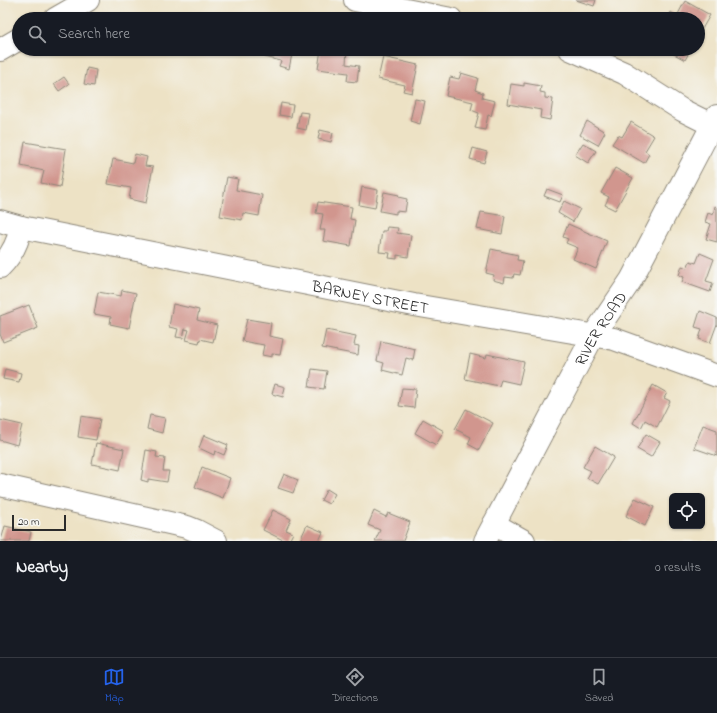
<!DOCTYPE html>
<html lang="en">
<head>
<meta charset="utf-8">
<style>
	body { margin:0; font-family:"Indie Flower",sans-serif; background:#242831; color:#f1f3f6 }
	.controls { position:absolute; right:12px; bottom:12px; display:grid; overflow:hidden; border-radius:6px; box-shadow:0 1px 3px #0004 }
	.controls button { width:36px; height:36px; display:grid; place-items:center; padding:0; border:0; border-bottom:1px solid #363941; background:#171b24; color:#f1f3f6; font:20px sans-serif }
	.scale { position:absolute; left:12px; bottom:10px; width:54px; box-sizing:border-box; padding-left:4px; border:2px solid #2b2b2b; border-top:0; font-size:11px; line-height:14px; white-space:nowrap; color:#2b2b2b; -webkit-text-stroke:3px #f6f6f2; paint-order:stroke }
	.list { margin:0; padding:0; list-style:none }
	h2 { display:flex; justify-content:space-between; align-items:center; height:52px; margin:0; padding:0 16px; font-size:17px }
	h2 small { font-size:13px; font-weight:400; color:#9ea1a6 }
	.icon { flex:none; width:22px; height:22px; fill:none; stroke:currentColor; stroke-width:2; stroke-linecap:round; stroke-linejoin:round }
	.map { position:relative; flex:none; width:717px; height:541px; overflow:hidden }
	.search { position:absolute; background:#171b24; box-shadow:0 1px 3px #0004; left:12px; right:12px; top:12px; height:44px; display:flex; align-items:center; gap:10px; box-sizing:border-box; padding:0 14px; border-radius:22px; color:#9ea1a6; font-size:15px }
	.sheet { height:116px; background:#171b24 }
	nav { display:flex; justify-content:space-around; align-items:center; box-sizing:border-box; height:56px; border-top:1px solid #363941; background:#171b24; font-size:11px; color:#9ea1a6 }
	nav a { display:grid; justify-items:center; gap:2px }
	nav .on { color:#2563eb }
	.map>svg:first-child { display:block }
</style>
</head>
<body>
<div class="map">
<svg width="717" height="541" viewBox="0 0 717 541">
	<rect width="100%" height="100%" fill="#f6f6f2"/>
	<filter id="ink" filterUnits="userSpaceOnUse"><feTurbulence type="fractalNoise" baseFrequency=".025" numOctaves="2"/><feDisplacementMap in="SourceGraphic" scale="8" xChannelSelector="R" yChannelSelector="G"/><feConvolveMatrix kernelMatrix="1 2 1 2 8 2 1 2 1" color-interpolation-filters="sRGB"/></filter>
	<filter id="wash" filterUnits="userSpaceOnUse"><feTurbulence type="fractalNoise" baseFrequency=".012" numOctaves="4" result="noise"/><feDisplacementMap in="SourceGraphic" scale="16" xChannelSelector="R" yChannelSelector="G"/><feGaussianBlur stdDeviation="0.9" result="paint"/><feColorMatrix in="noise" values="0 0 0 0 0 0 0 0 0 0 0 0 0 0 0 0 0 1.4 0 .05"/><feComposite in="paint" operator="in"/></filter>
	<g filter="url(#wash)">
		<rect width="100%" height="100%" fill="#ede2c5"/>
		<g id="blocks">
			<!-- building -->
			<g fill="#d1968e">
				<polygon points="576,0 596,0 594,6"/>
				<polygon points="685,1 710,15 698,36 698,19 667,19 671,12 677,16"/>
				<polygon points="267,49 293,49 289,69 279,66 281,61 265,57"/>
				<polygon points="321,49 347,49 346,64 359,66 357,82 347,81 348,73 318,69"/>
				<polygon points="665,49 691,49 685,60"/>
				<polygon points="383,57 418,65 412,93 403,91 405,85 378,79"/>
				<polygon points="87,68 96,70 94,86 84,84"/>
				<polygon points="461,73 478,78 475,90 483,93 482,98 495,101 491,116 488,115 485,130 475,128 479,113 471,110 473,102 446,96 450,77 459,79"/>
				<polygon points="64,77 69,84 59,91 54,84"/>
				<polygon points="524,83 541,86 540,92 545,93 545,98 553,99 550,120 540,118 541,110 508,104 511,84 524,86"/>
				<polygon points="415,99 425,101 420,124 410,121"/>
				<polygon points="281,103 293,105 291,117 279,115"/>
				<polygon points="300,112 309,113 306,130 297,128"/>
				<polygon points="587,121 605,132 598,145 580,135"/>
				<polygon points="631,122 654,136 645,151 649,154 644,163 612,144 618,135 622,137"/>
				<polygon points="320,130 333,133 331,142 318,139"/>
				<polygon points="25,142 66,149 60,187 41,183 44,171 21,166"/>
				<polygon points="583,143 596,151 588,163 575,155"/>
				<polygon points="473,148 487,152 484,163 470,159"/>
				<polygon points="135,154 147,157 145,166 153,167 146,203 129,199 131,188 108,184 113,159 133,163"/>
				<polygon points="615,168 633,178 615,210 605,205 609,197 601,193"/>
				<polygon points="227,177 238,179 236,190 262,195 259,216 243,213 242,220 220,216"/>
				<polygon points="362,187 378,190 375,208 359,205"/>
				<polygon points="547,189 563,195 560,202 544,196"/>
				<polygon points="384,192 399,195 398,197 407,199 405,212 396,211 396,214 380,211"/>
				<polygon points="564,201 580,209 573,222 558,213"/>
				<polygon points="318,202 352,207 350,219 355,220 351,246 323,241 325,230 320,230 323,214 316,213"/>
				<polygon points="715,206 717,207 717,242 706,239 711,224 705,222 708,213 713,215"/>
				<polygon points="481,212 505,216 502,234 477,229"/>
				<polygon points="568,224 607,241 596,269 573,259 578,248 566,243 568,239 563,237"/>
				<polygon points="387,227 398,228 397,233 411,235 408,257 397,255 397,259 389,258 390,253 379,252 382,231 386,231"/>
				<polygon points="491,249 518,255 517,260 523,261 520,275 514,274 513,278 505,277 504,283 493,280 494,275 486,273"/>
				<polygon points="700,253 714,259 706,281 713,283 710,292 682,282 684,277 679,275 682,266 687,268 690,261 696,263"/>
				<polygon points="122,290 136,293 129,328 110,324 111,317 94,314 98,292 121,296"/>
				<polygon points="173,304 199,310 197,320 217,325 213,342 200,339 199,343 186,340 189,330 185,329 183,338 176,337 178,329 169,327"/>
				<polygon points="29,305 38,328 3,342 0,334 0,316"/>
				<polygon points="700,311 717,318 717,324 710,343 699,339 702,329 695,327"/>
				<polygon points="247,319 271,323 269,336 283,339 280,355 272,354 272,357 262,355 264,345 242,341"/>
				<polygon points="326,330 356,336 354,345 359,346 358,355 322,348"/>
				<polygon points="381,341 415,349 413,360 406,358 402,375 382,370 384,363 377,361"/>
				<polygon points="470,354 486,358 487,354 524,362 519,384 501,380 499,386 465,379"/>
				<polygon points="5,369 21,373 19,382 3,379"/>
				<polygon points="312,369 327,371 324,389 309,387"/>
				<polygon points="275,384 285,387 283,397 272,394"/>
				<polygon points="653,385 667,393 664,398 670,401 657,427 645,420 641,428 633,423"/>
				<polygon points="402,388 416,389 414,408 399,406"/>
				<polygon points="466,409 493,423 479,450 468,444 471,437 455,429"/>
				<polygon points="150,415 165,418 162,433 147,429"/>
				<polygon points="81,416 100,419 96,440 78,437"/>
				<polygon points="423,419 444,431 436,445 415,433"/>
				<polygon points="0,420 22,425 17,445 0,440"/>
				<polygon points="703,425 717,430 717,456 694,448"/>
				<polygon points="646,434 660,442 651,457 637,449"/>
				<polygon points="204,435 228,445 224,455 215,451 214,455 199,448"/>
				<polygon points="96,443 124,449 120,470 92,464"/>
				<polygon points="595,446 614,457 598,484 587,478 591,471 583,467"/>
				<polygon points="146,450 157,452 156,457 165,458 163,471 169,471 167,482 148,479 148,482 141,480"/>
				<polygon points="202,467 230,478 223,498 195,487"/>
				<polygon points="284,474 298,480 293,493 278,488"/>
				<polygon points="327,489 335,494 329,504 321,500"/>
				<polygon points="635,498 654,507 645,526 626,516"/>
				<polygon points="273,510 291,519 286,530 293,533 289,541 285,541 263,530"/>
				<polygon points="374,511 386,517 388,513 410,522 403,541 375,541 380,530 368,525"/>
				<polygon points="307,525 323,532 319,541 300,540"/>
				<polygon points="5,526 31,532 29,541 1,541"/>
			</g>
		</g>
	</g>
	<g filter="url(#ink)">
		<use href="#blocks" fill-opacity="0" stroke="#8c8678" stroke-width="1"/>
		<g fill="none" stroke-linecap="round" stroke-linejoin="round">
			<!-- minor casing -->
			<g stroke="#8c8678" stroke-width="24">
				<g id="minor">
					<polyline points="355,0 451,19"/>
					<polyline points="570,49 624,73 682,110 712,125"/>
					<path id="s1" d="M0,221L21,227L414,305L614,339L717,376"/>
					<path d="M0,267C12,255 18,243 21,227"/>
					<polyline points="0,485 187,527 197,531 216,541"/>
					<polyline points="494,524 524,541"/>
					<path id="s2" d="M485,541L593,336L631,280L717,116"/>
				</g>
			</g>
			<!-- highway casing -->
			<g stroke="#8c8678" stroke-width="24">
				<g id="highway">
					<polyline points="55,19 88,0"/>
					<polyline points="0,50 19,39"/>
				</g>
			</g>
			<!-- minor -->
			<use href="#minor" stroke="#fff" stroke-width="22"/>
			<!-- highway -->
			<use href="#highway" stroke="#fff" stroke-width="22"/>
		</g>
	</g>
	<g text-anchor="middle" stroke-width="3" stroke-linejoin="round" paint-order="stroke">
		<!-- street labels -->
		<g font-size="16" fill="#2b2b2b" stroke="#f6f6f2">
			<text dy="6" stroke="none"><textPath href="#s1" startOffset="378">BARNEY STREET</textPath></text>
			<text dy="6" stroke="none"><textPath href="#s2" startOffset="242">RIVER ROAD</textPath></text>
		</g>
	</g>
</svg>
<div class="controls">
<button><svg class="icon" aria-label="locate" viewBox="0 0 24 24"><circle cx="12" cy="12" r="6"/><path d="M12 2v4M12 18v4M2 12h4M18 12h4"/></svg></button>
</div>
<div class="scale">20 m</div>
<div class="search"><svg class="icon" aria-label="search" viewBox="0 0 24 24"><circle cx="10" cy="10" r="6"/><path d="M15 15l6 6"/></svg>Search here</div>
</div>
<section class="sheet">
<h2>Nearby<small>0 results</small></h2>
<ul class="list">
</ul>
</section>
<nav>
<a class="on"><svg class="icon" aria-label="map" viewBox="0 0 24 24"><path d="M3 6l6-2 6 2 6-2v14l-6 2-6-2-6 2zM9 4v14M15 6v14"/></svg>Map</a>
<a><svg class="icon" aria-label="directions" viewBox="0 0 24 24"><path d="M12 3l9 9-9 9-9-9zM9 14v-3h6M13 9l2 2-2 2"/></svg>Directions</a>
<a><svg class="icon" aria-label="saved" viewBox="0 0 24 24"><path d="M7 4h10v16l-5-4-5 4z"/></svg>Saved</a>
</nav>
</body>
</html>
